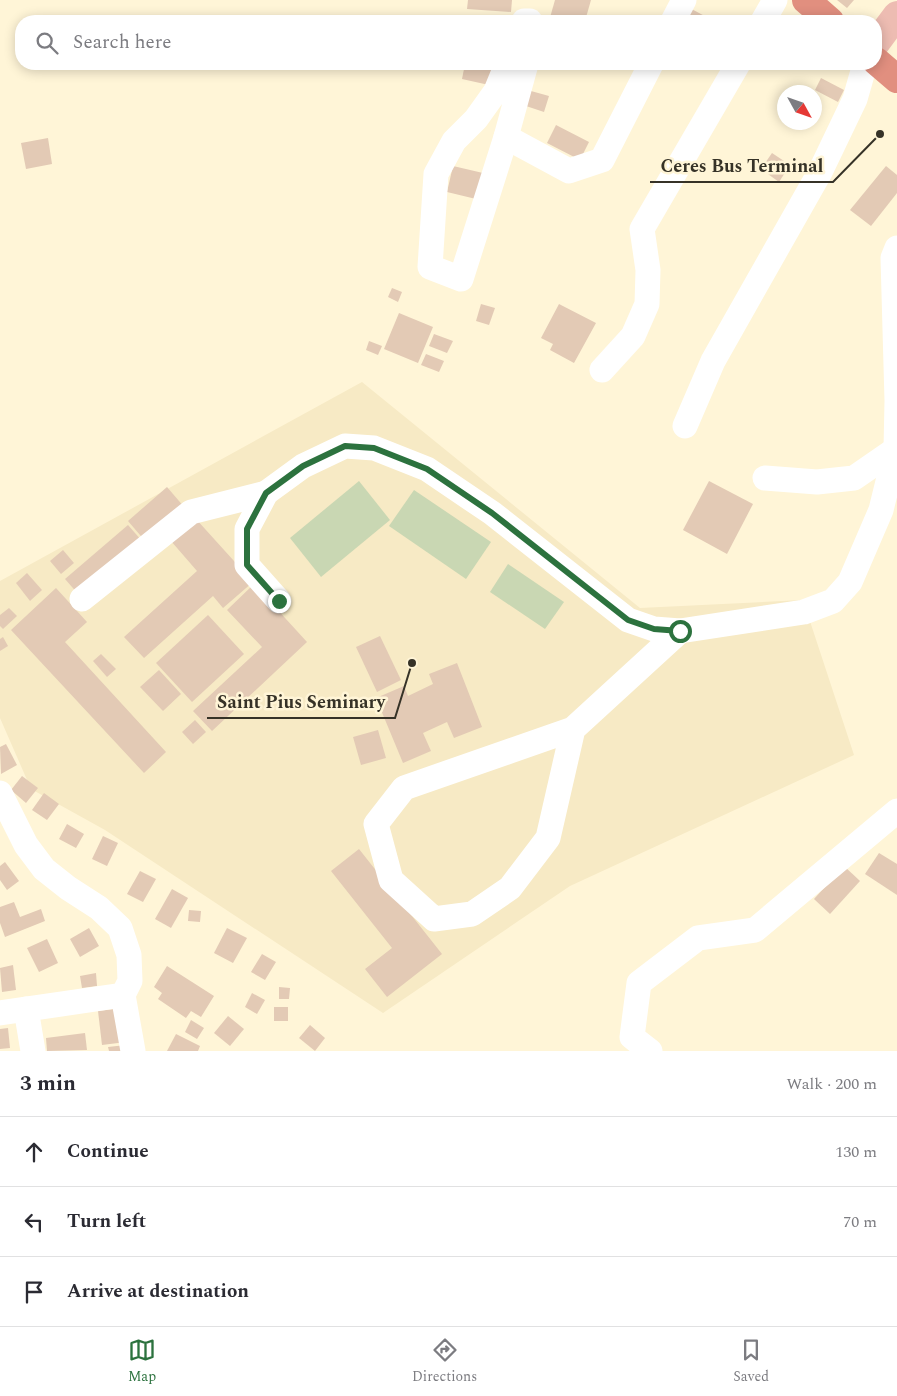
<!DOCTYPE html>
<html lang="en">
<head>
<meta charset="utf-8">
<style>
	body { margin:0; font-family:Spectral,serif; background:#f7f7f7; color:#2b2b33 }
	.compass { position:absolute; left:777px; top:85px; width:45px; height:45px; border-radius:50%; background:#fff; box-shadow:0 2px 12px #0003; rotate:130deg }
	.stop { position:absolute; width:15px; height:15px; margin:-11px; border:4px solid #2c723e; border-radius:50%; background:#fff }
	.stop.end { background:#2c723e; border-color:#fff; box-shadow:0 1px 5px #0008 }
	.list { margin:0; padding:0; list-style:none }
	h2 { display:flex; justify-content:space-between; align-items:center; height:65px; margin:0; padding:0 20px; font-size:21px }
	h2 small { font-size:16px; font-weight:400; color:#7c7c81 }
	.list li { display:grid; grid-template-columns:32px 1fr auto; gap:15px; align-items:center; box-sizing:border-box; height:70px; padding:0 20px; border-top:1px solid #e1e1e2 }
	.list b { display:block; font-size:19px; white-space:nowrap }
	.list em { font-size:16px; font-style:normal; color:#7c7c81 }
	.icon { flex:none; width:28px; height:28px; fill:none; stroke:currentColor; stroke-width:2; stroke-linecap:round; stroke-linejoin:round }
	.map { position:relative; flex:none; width:897px; height:1051px; overflow:hidden }
	.search { position:absolute; background:#fff; box-shadow:0 2px 12px #0003; left:15px; right:15px; top:15px; height:55px; display:flex; align-items:center; gap:12px; box-sizing:border-box; padding:0 18px; border-radius:20px; color:#7c7c81; font-size:19px }
	.sheet { height:275px; background:#fff }
	nav { display:flex; justify-content:space-around; align-items:center; box-sizing:border-box; height:70px; border-top:1px solid #e1e1e2; background:#fff; font-size:14px; color:#7c7c81 }
	nav a { display:grid; justify-items:center; gap:2px }
	nav .on { color:#2c723e }
	.map>svg:first-child { display:block }
</style>
</head>
<body>
<div class="map">
<svg width="897" height="1051" viewBox="0 0 897 1051">
	<rect width="100%" height="100%" fill="#fff5d7"/>
	<!-- built -->
	<polygon fill="#f7eac5" points="362,382 640,608 803,600 854,755 570,886 383,1013 105,830 31,789 0,718 0,581"/>
	<!-- green -->
	<g fill="#c9d7b3">
		<polygon points="359,481 390,520 321,577 290,538"/>
		<polygon points="414,490 491,542 466,579 389,526"/>
		<polygon points="508,564 564,602 545,629 490,592"/>
	</g>
	<!-- building -->
	<g fill="#e3cab5">
		<polygon points="468,0 512,0 511,12 467,9"/>
		<polygon points="555,0 591,0 585,21 549,21"/>
		<polygon points="837,0 854,0 847,8"/>
		<polygon points="686,6 714,21 678,21"/>
		<polygon points="465,64 494,64 489,85 462,79"/>
		<polygon points="821,78 844,90 838,102 815,90"/>
		<polygon points="531,91 549,96 544,112 526,106"/>
		<polygon points="556,125 589,142 580,160 547,143"/>
		<polygon points="48,138 52,164 26,169 21,143"/>
		<polygon points="772,153 790,165 779,182 761,169"/>
		<polygon points="453,166 483,173 476,199 447,192"/>
		<polygon points="886,166 897,175 897,193 871,226 850,210"/>
		<polygon points="392,288 402,292 398,302 388,297"/>
		<polygon points="481,304 495,308 489,325 476,321"/>
		<polygon points="559,304 596,323 574,363 550,350 553,344 541,338"/>
		<polygon points="399,313 433,327 418,363 384,349"/>
		<polygon points="434,334 453,341 447,353 429,346"/>
		<polygon points="369,341 382,346 378,355 366,350"/>
		<polygon points="426,354 444,361 439,372 421,365"/>
		<polygon points="709,481 753,504 727,554 683,530"/>
		<polygon points="167,487 185,508 146,542 128,521"/>
		<polygon points="196,519 253,582 223,608 213,596 144,658 124,637 197,571 171,541"/>
		<polygon points="128,525 142,541 79,595 65,579"/>
		<polygon points="63,550 74,563 61,574 50,561"/>
		<polygon points="27,573 42,590 30,601 16,583"/>
		<polygon points="254,584 307,642 212,731 193,711 262,647 227,610"/>
		<polygon points="56,588 87,622 65,642 166,752 144,773 11,630"/>
		<polygon points="9,608 17,616 3,629 0,626 0,615"/>
		<polygon points="208,615 244,654 192,702 156,663"/>
		<polygon points="380,636 401,680 377,692 356,647"/>
		<polygon points="3,637 8,646 0,651 0,639"/>
		<polygon points="101,654 116,669 107,677 93,661"/>
		<polygon points="457,663 482,727 454,738 447,722 423,733 431,751 403,763 376,698 404,686 408,696 433,684 429,674"/>
		<polygon points="159,670 181,694 163,711 140,687"/>
		<polygon points="195,720 206,732 193,744 182,732"/>
		<polygon points="378,730 386,758 361,765 353,737"/>
		<polygon points="6,744 17,765 1,774 0,747"/>
		<polygon points="22,776 38,788 26,803 11,790"/>
		<polygon points="44,793 59,804 47,820 32,810"/>
		<polygon points="67,824 84,834 76,848 59,839"/>
		<polygon points="103,836 118,843 107,866 92,859"/>
		<polygon points="359,849 442,954 387,997 365,969 392,948 331,871"/>
		<polygon points="879,853 897,864 897,895 865,874"/>
		<polygon points="5,862 19,881 7,890 0,880 0,866"/>
		<polygon points="844,866 860,881 830,914 814,899"/>
		<polygon points="140,871 156,879 143,902 127,894"/>
		<polygon points="172,889 188,898 171,928 155,919"/>
		<polygon points="14,902 20,917 41,909 45,921 5,937 0,923 0,907"/>
		<polygon points="189,910 201,911 200,922 188,921"/>
		<polygon points="89,928 99,946 80,957 70,939"/>
		<polygon points="227,928 247,938 233,963 214,953"/>
		<polygon points="47,939 58,963 39,972 27,948"/>
		<polygon points="262,954 276,962 265,980 251,972"/>
		<polygon points="13,965 16,990 2,992 0,968"/>
		<polygon points="167,966 214,996 201,1017 191,1011 186,1018 158,999 162,993 154,987"/>
		<polygon points="96,973 97,986 82,988 80,976"/>
		<polygon points="279,987 290,988 289,999 279,999"/>
		<polygon points="252,993 265,1000 257,1014 245,1007"/>
		<rect x="274" y="1007" width="14" height="14"/>
		<polygon points="122,1008 126,1042 102,1045 98,1011"/>
		<polygon points="228,1016 244,1029 230,1046 214,1033"/>
		<polygon points="191,1020 204,1028 197,1039 185,1032"/>
		<polygon points="310,1025 325,1038 315,1051 299,1038"/>
		<polygon points="8,1028 10,1048 0,1049 0,1029"/>
		<polygon points="85,1033 87,1050 47,1051 46,1038"/>
		<polygon points="176,1034 200,1046 198,1051 167,1051"/>
		<polygon points="126,1045 127,1051 109,1051 108,1047"/>
	</g>
	<g fill="none" stroke-linecap="round" stroke-linejoin="round">
		<!-- minor -->
		<g stroke="#fff" stroke-width="25">
			<polyline points="524,21 530,21"/>
			<polyline points="673,21 684,0"/>
			<polyline points="763,21 775,0"/>
			<polyline points="507,64 496,91 476,119 454,141 436,174 430,267 461,279 506,137 526,64"/>
			<polyline points="506,137 569,171 602,160 651,64"/>
			<polyline points="602,370 633,336 647,304 648,270 642,229 738,64"/>
			<polyline points="685,426 713,361 820,172 855,99 865,64"/>
			<polyline points="765,478 817,482 854,478 896,449"/>
			<polyline points="82,599 191,512 266,493"/>
			<polyline points="279,601 247,565 247,529 266,493 303,466 345,446 374,448 427,469 492,513 628,620 654,629 680,631 804,612 833,601 850,582 881,510 896,449 897,401 893,258 897,248"/>
			<polyline points="573,729 548,838 510,888 472,914 434,919 391,880 376,824 404,788 573,729 680,631"/>
			<polyline points="0,793 26,845 44,869 68,888 99,908 120,928 129,955 130,981 123,995 133,1051"/>
			<polyline points="26,1009 33,1051"/>
			<polyline points="0,1013 123,995"/>
			<polyline points="650,1051 632,1037 639,983 698,938 755,930 897,811"/>
		</g>
		<!-- major -->
		<polyline stroke="#edbcb2" stroke-width="28" points="876,43 897,15"/>
		<!-- highway -->
		<g stroke="#e18f7f" stroke-width="28">
			<polyline points="806,0 830,21"/>
			<polyline points="876,61 897,79"/>
		</g>
	</g>
	<g fill="none" stroke-linecap="round" stroke-linejoin="round">
		<!-- route -->
		<polyline stroke="#2c723e" stroke-width="6" points="279,601 247,565 247,529 266,493 303,466 345,446 374,448 427,469 492,513 628,620 654,629 680,631"/>
	</g>
	<!-- callouts -->
	<path fill="none" stroke="#363227" stroke-width="2" d="M880 134L833 182H650M412 663L395 718H207"/>
	<g fill="#363227" stroke="#fff5d7" stroke-width="2">
		<circle cx="880" cy="134" r="5"/>
		<circle cx="412" cy="663" r="5"/>
	</g>
	<g font-size="18" text-anchor="middle" font-weight="bold" fill="#363227" stroke="#fff5d7" stroke-width="5" stroke-linejoin="round" paint-order="stroke">
		<text x="742" y="172">Ceres Bus Terminal</text>
		<text x="301" y="708">Saint Pius Seminary</text>
	</g>
</svg>
<svg class="compass" viewBox="-18 -18 36 36"><path d="M0-13l5 13h-10z" fill="#e53935"/><path d="M0 13l5-13h-10z" fill="#7c7c81"/></svg>
<div class="stop" style="left:680px;top:631px"></div>
<div class="stop end" style="left:279px;top:601px"></div>
<div class="search"><svg class="icon" aria-label="search" viewBox="0 0 24 24"><circle cx="10" cy="10" r="6"/><path d="M15 15l6 6"/></svg>Search here</div>
</div>
<section class="sheet">
<h2>3 min<small>Walk · 200 m</small></h2>
<ul class="list">
<li><svg class="icon" aria-label="ahead" viewBox="0 0 24 24"><path d="M12 20V5M6 11l6-6 6 6"/></svg><div><b>Continue</b></div><em>130 m</em></li>
<li><svg class="icon" aria-label="left" viewBox="0 0 24 24"><path d="M17 20v-9H6M10 6l-5 5 5 5"/></svg><div><b>Turn left</b></div><em>70 m</em></li>
<li><svg class="icon" aria-label="arrive" viewBox="0 0 24 24"><path d="M6 21V4h12l-3 4 3 4H6"/></svg><div><b>Arrive at destination</b></div></li>
</ul>
</section>
<nav>
<a class="on"><svg class="icon" aria-label="map" viewBox="0 0 24 24"><path d="M3 6l6-2 6 2 6-2v14l-6 2-6-2-6 2zM9 4v14M15 6v14"/></svg>Map</a>
<a><svg class="icon" aria-label="directions" viewBox="0 0 24 24"><path d="M12 3l9 9-9 9-9-9zM9 14v-3h6M13 9l2 2-2 2"/></svg>Directions</a>
<a><svg class="icon" aria-label="saved" viewBox="0 0 24 24"><path d="M7 4h10v16l-5-4-5 4z"/></svg>Saved</a>
</nav>
</body>
</html>
